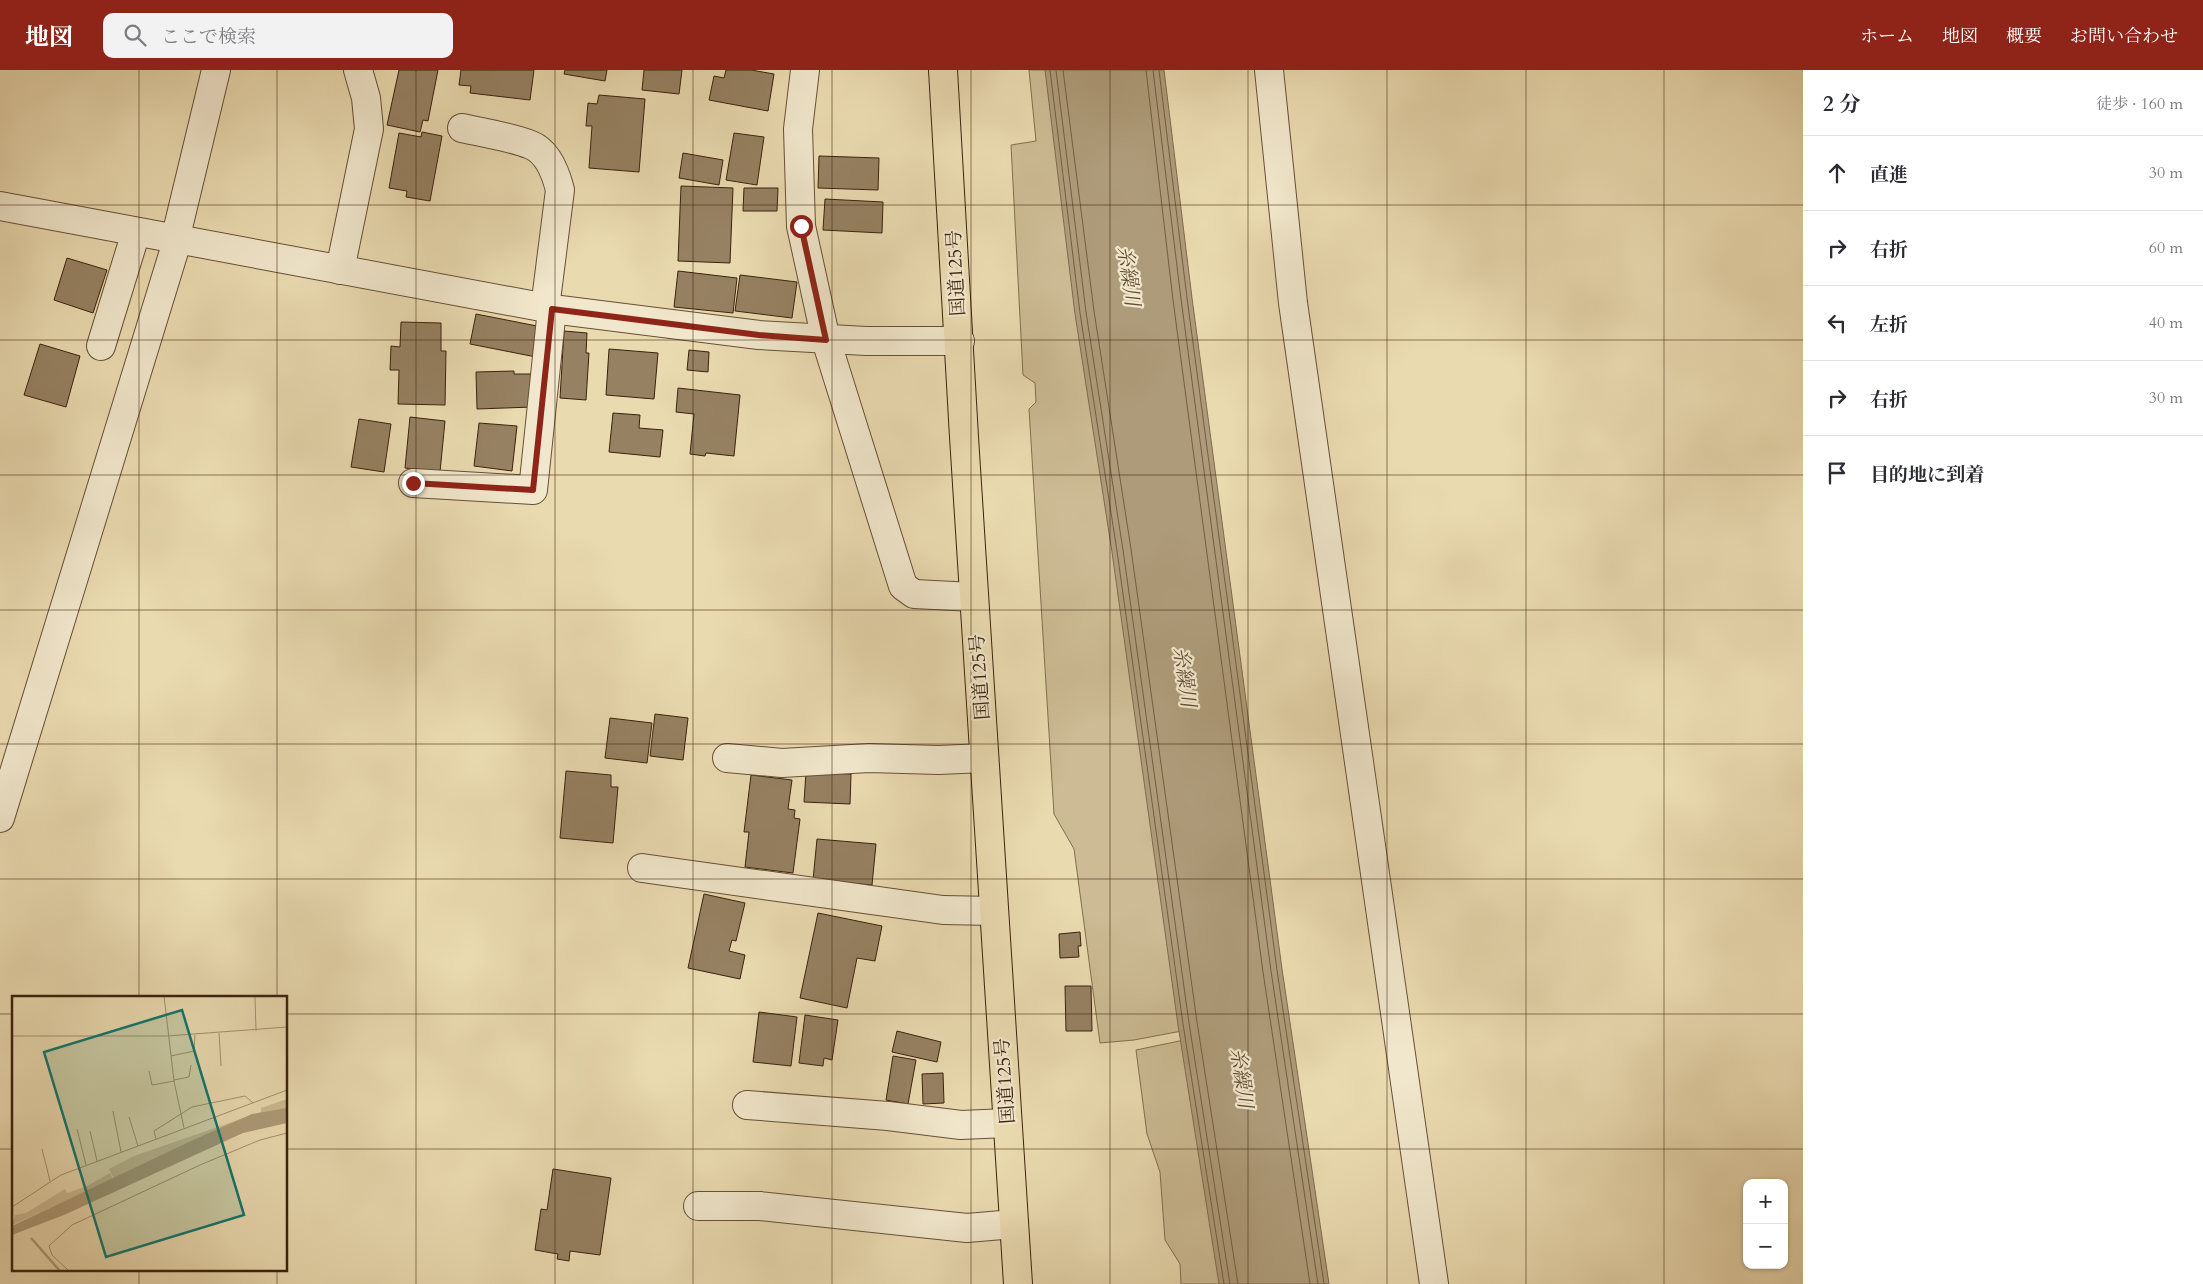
<!DOCTYPE html>
<html lang="ja">
<head>
<meta charset="utf-8">
<style>
	body { margin:0; font-family:Cardo,"Noto Serif JP",serif; background:#f2f2f3; color:#2b2b33 }
	.controls { position:absolute; right:15px; bottom:15px; display:grid; overflow:hidden; border-radius:10px; box-shadow:0 1px 4px #0004 }
	.controls button { width:45px; height:45px; display:grid; place-items:center; padding:0; border:0; border-bottom:1px solid #e1e1e2; background:#fff; color:#2b2b33; font:25px sans-serif }
	.stop { position:absolute; width:15px; height:15px; margin:-11px; border:4px solid #8f2418; border-radius:50%; background:#fff }
	.stop.end { background:#8f2418; border-color:#fff; box-shadow:0 1px 5px #0008 }
	.list { margin:0; padding:0; list-style:none }
	h2 { display:flex; justify-content:space-between; align-items:center; height:65px; margin:0; padding:0 20px; font-size:21px }
	h2 small { font-size:16px; font-weight:400; color:#7c7c81 }
	.list li { display:grid; grid-template-columns:32px 1fr auto; gap:15px; align-items:center; box-sizing:border-box; height:75px; padding:0 20px; border-top:1px solid #e1e1e2 }
	.list b { display:block; font-size:19px; white-space:nowrap }
	.list em { font-size:16px; font-style:normal; color:#7c7c81 }
	.icon { flex:none; width:28px; height:28px; fill:none; stroke:currentColor; stroke-width:2; stroke-linecap:round; stroke-linejoin:round }
	.map { position:relative; flex:none; width:1803px; height:1214px; overflow:hidden }
	header { display:flex; align-items:center; gap:30px; box-sizing:border-box; height:70px; padding:0 25px; background:#8f2418; color:#fff }
	header strong { font-size:24px }
	nav { display:flex; gap:28px; margin-inline-start:auto; font-size:18px }
	.search { width:350px; height:45px; background:#f2f2f3; display:flex; align-items:center; gap:12px; box-sizing:border-box; padding:0 18px; border-radius:10px; color:#7c7c81; font-size:19px }
	main { display:flex }
	aside { flex:1; background:#fff }
	.map>svg:first-child { display:block }
</style>
</head>
<body>
<header>
<strong>地図</strong>
<div class="search"><svg class="icon" aria-label="search" viewBox="0 0 24 24"><circle cx="10" cy="10" r="6"/><path d="M15 15l6 6"/></svg>ここで検索</div>
<nav><a>ホーム</a><a>地図</a><a>概要</a><a>お問い合わせ</a></nav>
</header>
<main>
<div class="map">
<svg width="1803" height="1214" viewBox="0 0 1803 1214">
	<rect width="100%" height="100%" fill="#eadab0"/>
	<filter id="stains"><feTurbulence type="fractalNoise" baseFrequency=".004" numOctaves="4"/><feColorMatrix values="0 0 0 0 .2 0 0 0 0 .09 0 0 0 0 .02 0 0 0 .5 -.17"/></filter>
	<radialGradient id="worn" r=".72"><stop offset=".6" stop-color="#630" stop-opacity="0"/><stop offset="1" stop-color="#630" stop-opacity=".3"/></radialGradient>
	<!-- green -->
	<g fill="#ccbb94" stroke="#846e50">
		<polygon points="1029,0 1056,0 1187,960 1134,970 1100,973 1074,779 1054,744 1029,339 1036,332 1035,313 1023,305 1011,75 1036,71"/>
		<polygon points="1189,969 1227,1214 1181,1214 1180,1194 1165,1170 1160,1102 1147,1064 1136,980"/>
	</g>
	<!-- water -->
	<polygon fill="#ae9b79" stroke="#806a4e" points="1045,0 1164,0 1192,228 1282,899 1329,1214 1219,1214 1178,955 1112,482 1075,244"/>
	<g fill="none" stroke-linecap="round" stroke-linejoin="round">
		<!-- shore -->
		<g stroke="#745e43" stroke-width="1">
			<polyline points="1050,0 1080,243 1117,481 1183,954 1224,1214"/>
			<polyline points="1056,0 1086,242 1123,480 1189,953 1230,1214"/>
			<polyline points="1063,0 1094,241 1131,479 1197,952 1238,1214"/>
			<polyline points="1146,0 1173,230 1263,902 1310,1214"/>
			<polyline points="1153,0 1181,229 1271,901 1318,1214"/>
			<polyline points="1159,0 1187,228 1277,900 1324,1214"/>
		</g>
	</g>
	<!-- building -->
	<g fill="#968162" stroke="#3b210d">
		<polygon points="399,0 438,0 428,51 423,50 420,62 387,55"/>
		<polygon points="461,0 534,0 530,30 470,23 471,16 459,15"/>
		<polygon points="565,0 607,0 605,11 564,4"/>
		<polygon points="644,0 682,0 679,24 642,20"/>
		<polygon points="726,0 751,0 774,4 768,41 709,30 714,6 724,8"/>
		<polygon points="599,25 645,29 639,102 589,98 592,56 586,56 588,33 597,34"/>
		<polygon points="422,62 442,66 430,131 406,127 407,121 389,118 399,63 421,67"/>
		<polygon points="734,63 764,67 757,115 726,110"/>
		<polygon points="683,83 723,90 719,115 679,108"/>
		<polygon points="819,86 879,88 878,120 818,118"/>
		<polygon points="681,116 733,118 730,193 678,191"/>
		<polygon points="744,118 778,118 777,141 743,141"/>
		<polygon points="825,129 883,132 882,163 823,160"/>
		<polygon points="67,188 107,200 93,243 54,230"/>
		<polygon points="678,201 737,208 733,243 674,237"/>
		<polygon points="740,205 797,212 792,248 735,241"/>
		<polygon points="476,244 542,257 536,287 470,274"/>
		<polygon points="401,252 441,253 441,281 446,281 445,335 398,334 399,300 390,300 391,276 400,277"/>
		<polygon points="564,261 587,263 586,283 589,283 586,330 560,328"/>
		<polygon points="40,274 80,286 66,337 24,325"/>
		<polygon points="609,279 658,283 654,329 606,325"/>
		<polygon points="689,280 709,282 708,302 687,300"/>
		<polygon points="514,301 514,304 532,304 533,337 477,339 476,302"/>
		<polygon points="678,318 740,325 734,386 706,383 705,386 690,384 694,344 676,342"/>
		<polygon points="613,343 640,345 639,358 663,360 660,387 609,382"/>
		<polygon points="410,347 445,351 440,402 405,398"/>
		<polygon points="359,349 391,354 384,402 351,397"/>
		<polygon points="479,353 517,356 512,401 474,396"/>
		<polygon points="655,644 688,648 683,690 650,686"/>
		<polygon points="610,648 652,653 647,693 605,688"/>
		<polygon points="566,701 611,705 611,717 618,717 613,773 560,768"/>
		<polygon points="806,702 851,704 850,734 804,732"/>
		<polygon points="751,705 792,710 788,739 795,740 794,748 800,749 793,803 745,797 749,762 744,762"/>
		<polygon points="817,769 876,774 872,815 813,810"/>
		<polygon points="704,824 745,833 736,871 732,870 729,881 745,885 740,909 688,898"/>
		<polygon points="818,843 882,856 875,891 857,888 847,938 800,928"/>
		<polygon points="1080,862 1081,876 1078,876 1079,887 1060,888 1059,864"/>
		<polygon points="1065,916 1091,916 1092,961 1066,961"/>
		<polygon points="759,942 797,947 791,996 753,992"/>
		<polygon points="805,945 838,950 832,990 824,988 823,996 799,993"/>
		<polygon points="897,961 941,972 937,992 892,982"/>
		<polygon points="893,986 916,990 908,1034 886,1030"/>
		<polygon points="943,1003 944,1033 923,1034 922,1004"/>
		<polygon points="553,1099 611,1108 600,1185 570,1181 569,1191 557,1189 558,1184 535,1180 541,1139 547,1140"/>
	</g>
	<g fill="none" stroke-linecap="round" stroke-linejoin="round">
		<!-- minor casing -->
		<g stroke="#674f36" stroke-width="30">
			<g id="minor">
				<polyline points="805,0 798,59 801,156 826,270 903,516 914,524 974,527"/>
				<polyline points="1269,0 1293,233 1434,1214"/>
				<path d="M462,58C484,63 512,67 531,75C548,82 556,104 560,120L545,238"/>
				<polyline points="0,136 552,239 759,265 866,271 960,271"/>
				<polyline points="340,200 369,59 366,28 358,0"/>
				<polyline points="101,276 136,162"/>
				<polyline points="413,413 533,420 552,239"/>
				<polyline points="727,688 782,693 869,688 939,690 984,688"/>
				<polyline points="0,748 175,178 175,170 216,0"/>
				<polyline points="642,798 943,840 994,841"/>
				<polyline points="747,1035 888,1046 961,1055 1007,1053"/>
				<polyline points="698,1136 760,1136 967,1158 1014,1154"/>
			</g>
		</g>
		<!-- highway casing -->
		<g stroke="#3b210d" stroke-width="30">
			<polyline id="highway" points="943,0 964,367 1018,1214"/>
		</g>
		<!-- minor -->
		<use href="#minor" stroke="#f1e7cc" stroke-width="28"/>
		<!-- highway -->
		<use href="#highway" stroke="#eadab0" stroke-width="28"/>
	</g>
	<g fill="none" stroke-linecap="round" stroke-linejoin="round">
		<!-- route -->
		<polyline stroke="#8f2418" stroke-width="6" points="413,413 533,420 552,239 759,265 826,270 801,156"/>
	</g>
	<!-- grid -->
	<path fill="none" stroke="#3b210d" stroke-width="1" stroke-opacity="0.55" d="M139,0V928M277,0V928M416,0V1214M555,0V1214M693,0V1214M832,0V1214M971,0V1214M1110,0V1214M1248,0V1214M1387,0V1214M1526,0V1214M1664,0V1214M0,135H1803M0,270H1803M0,405H1803M0,540H1803M0,674H1803M0,809H1803M0,944H14M286,944H1803M0,1079H14M286,1079H1803M139,1200V1214M277,1200V1214"/>
	<g text-anchor="middle" stroke-width="4.5" stroke-linejoin="round" paint-order="stroke">
		<!-- street labels -->
		<g font-size="19" fill="#3b210d" stroke="#f1e7cc">
			<text transform="translate(955 203) rotate(-93)" y="7">国道125号</text>
			<text transform="translate(979 607) rotate(-94)" y="7">国道125号</text>
			<text transform="translate(1004 1011) rotate(-94)" y="7">国道125号</text>
		</g>
		<!-- water labels -->
		<g font-size="20" font-style="italic" fill="#634c33" stroke="#f1e7cc">
			<text transform="translate(1129 206) rotate(82)" y="7">糸繰川</text>
			<text transform="translate(1185 607) rotate(82)" y="7">糸繰川</text>
			<text transform="translate(1242 1008) rotate(82)" y="7">糸繰川</text>
		</g>
	</g>
	<!-- overview -->
	<g transform="translate(12 926)">
		<rect width="275" height="275" fill="#eadab0"/>
		<path d="M275,103V113L102,182L99,177L97,173L122,160L249,116V112ZM98,177L101,183L0,229L3,219L14,217L53,193L55,197L75,190Z" fill="#ccbb94"/>
		<path d="M275,112V127L231,137L52,219L0,239V230L179,145L240,118Z" fill="#ae9b79"/>
		<path fill="none" stroke="#ae9b79" stroke-width="2.5" d="M19,242L48,275"/>
		<path fill="none" stroke="#a4906f" stroke-width="1" d="M152,0L162,85L172,132M243,0L244,35M207,37L209,70M0,40H155L275,31M159,60L182,55L183,39M137,75L140,89L162,85M162,84L177,81L179,69M101,115L109,156M117,121L126,150M65,133L74,169M78,135L85,165M144,143L142,135L180,111L233,100L241,107M30,153L38,185M0,211L49,179L275,94M57,275L40,259L37,250L60,229L188,169L248,144L275,137"/>
		<path fill="#0f766e" fill-opacity="0.15" stroke="#0f766e" stroke-width="2.5" d="M170,14L232,219L94,261L32,56Z"/>
		<rect width="275" height="275" fill="none" stroke="#3b210d" stroke-width="2.5"/>
	</g>
	<rect width="100%" height="100%" filter="url(#stains)"/>
	<rect width="100%" height="100%" fill="url(#worn)"/>
</svg>
<div class="controls">
<button>+</button>
<button>−</button>
</div>
<div class="stop" style="left:801px;top:156px"></div>
<div class="stop end" style="left:413px;top:413px"></div>
</div>
<aside>
<h2>2 分<small>徒歩 · 160 m</small></h2>
<ul class="list">
<li><svg class="icon" aria-label="ahead" viewBox="0 0 24 24"><path d="M12 20V5M6 11l6-6 6 6"/></svg><div><b>直進</b></div><em>30 m</em></li>
<li><svg class="icon" aria-label="right" viewBox="0 0 24 24"><path d="M7 20v-9h11M14 6l5 5-5 5"/></svg><div><b>右折</b></div><em>60 m</em></li>
<li><svg class="icon" aria-label="left" viewBox="0 0 24 24"><path d="M17 20v-9H6M10 6l-5 5 5 5"/></svg><div><b>左折</b></div><em>40 m</em></li>
<li><svg class="icon" aria-label="right" viewBox="0 0 24 24"><path d="M7 20v-9h11M14 6l5 5-5 5"/></svg><div><b>右折</b></div><em>30 m</em></li>
<li><svg class="icon" aria-label="arrive" viewBox="0 0 24 24"><path d="M6 21V4h12l-3 4 3 4H6"/></svg><div><b>目的地に到着</b></div></li>
</ul>
</aside>
</main>
</body>
</html>
